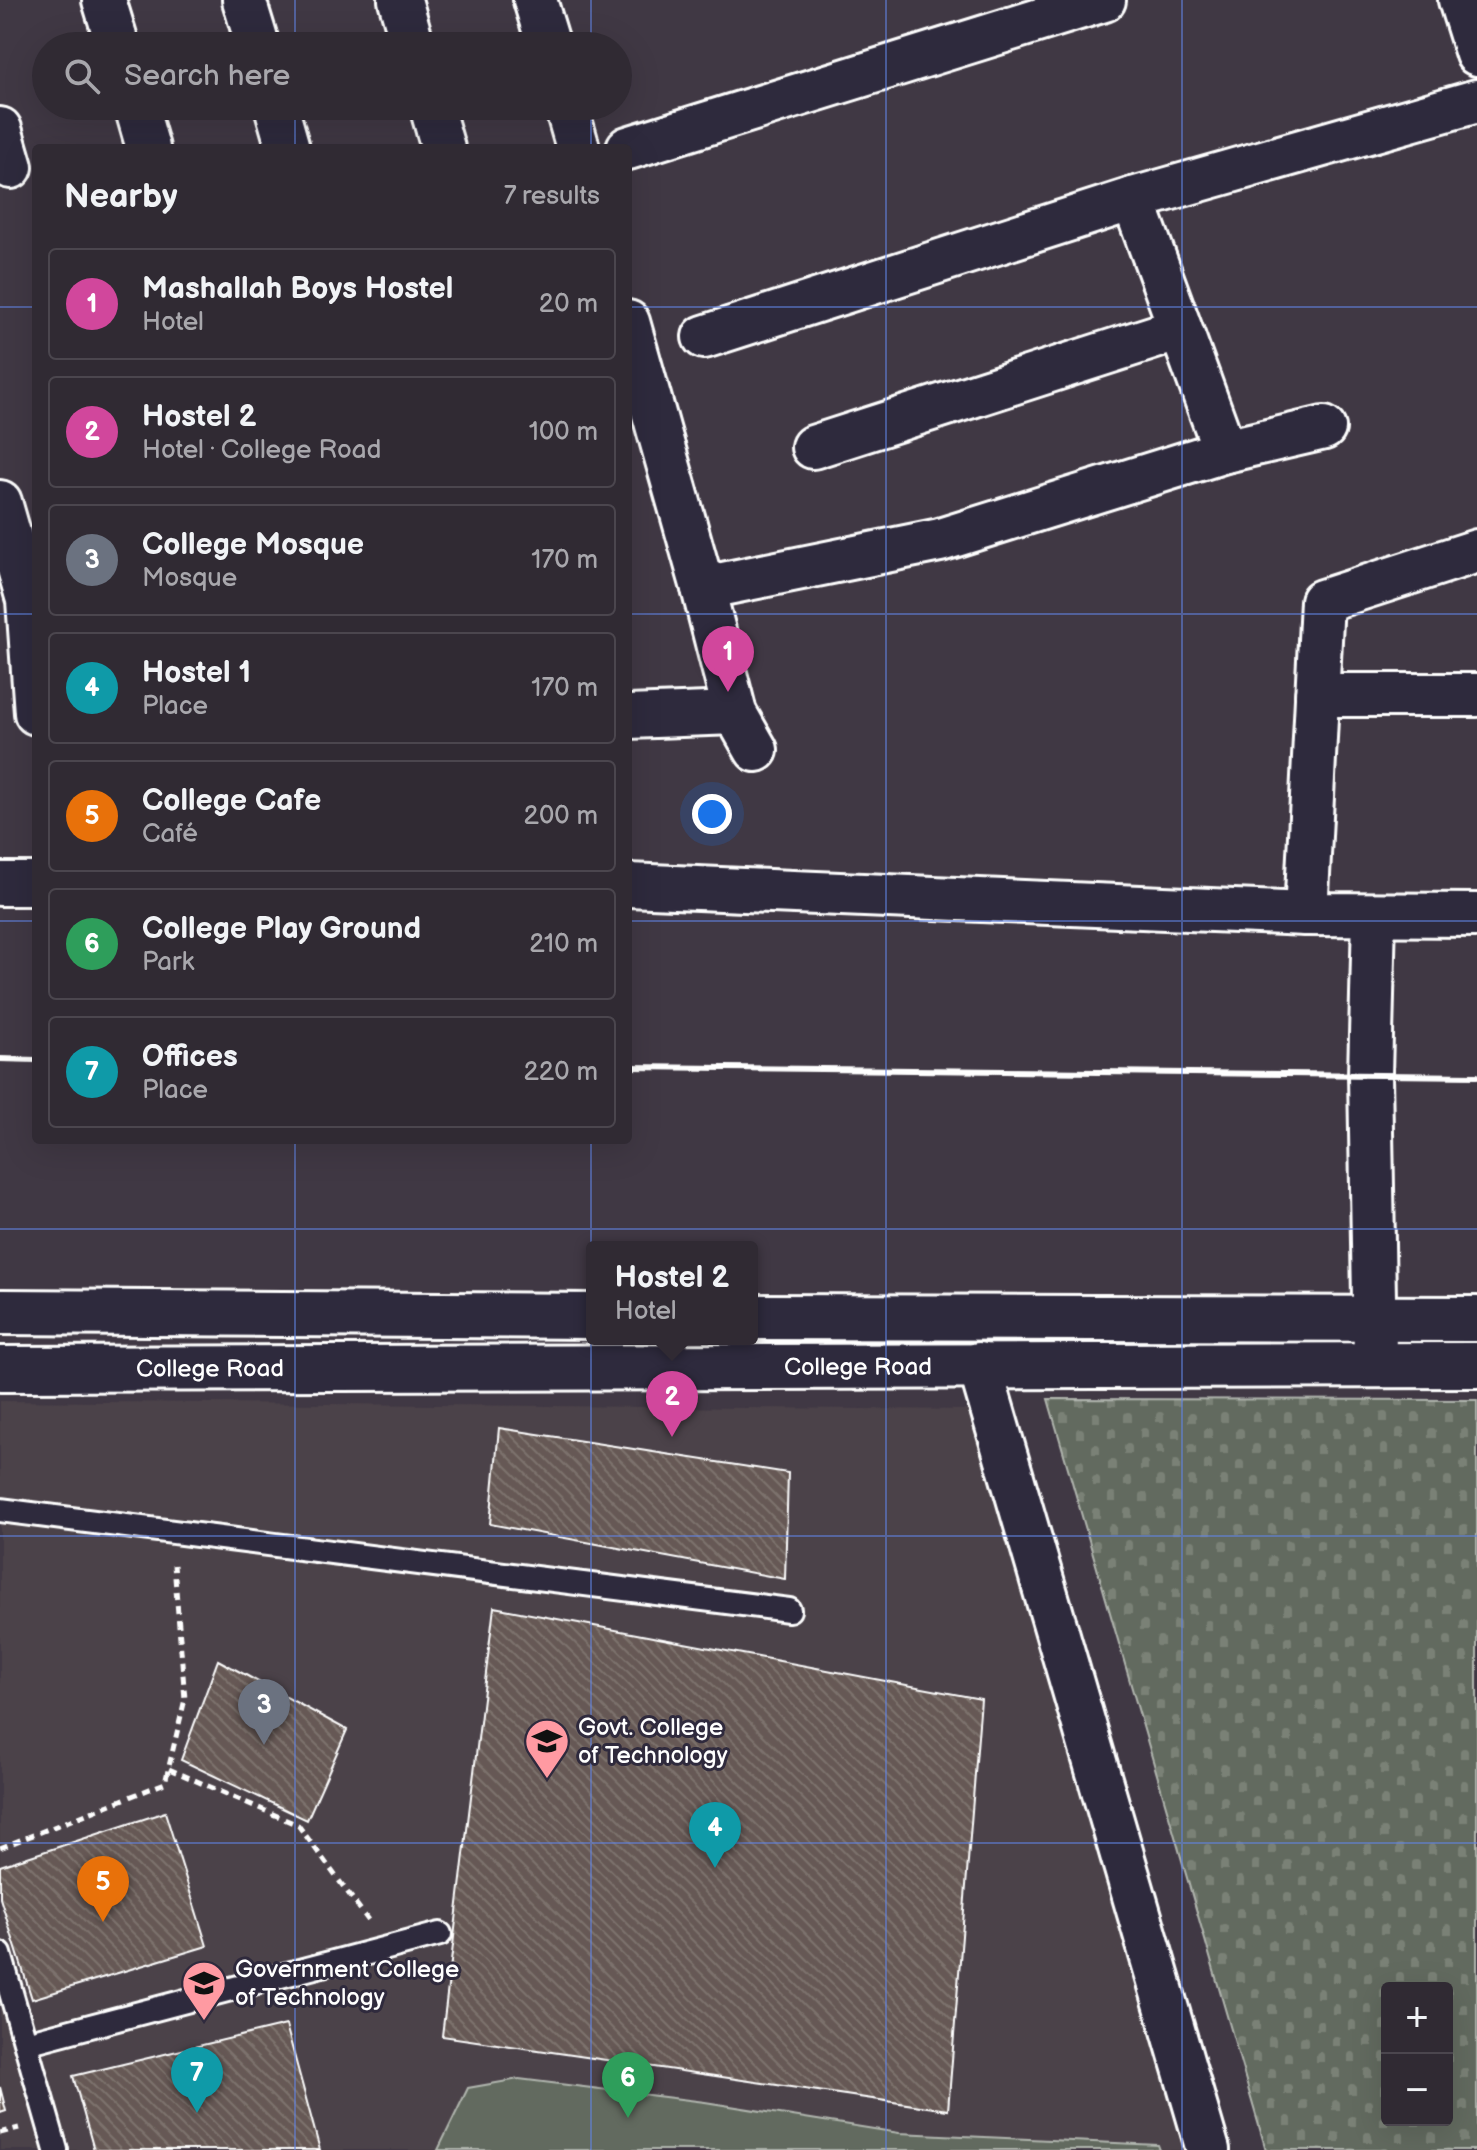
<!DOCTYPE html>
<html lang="en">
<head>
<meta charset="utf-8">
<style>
	body { margin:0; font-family:"Balsamiq Sans",sans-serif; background:#38323b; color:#f1f3f6 }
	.controls { position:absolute; right:24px; bottom:24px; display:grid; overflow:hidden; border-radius:8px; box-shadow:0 8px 32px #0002 }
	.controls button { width:72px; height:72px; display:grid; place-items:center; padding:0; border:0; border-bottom:2px solid #4b464e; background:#302a33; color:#f1f3f6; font:40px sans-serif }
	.you { position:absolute; left:712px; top:814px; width:28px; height:28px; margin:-20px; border:6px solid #fff; border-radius:50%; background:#1a73e8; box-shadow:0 0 0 12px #1a73e833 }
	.badge { display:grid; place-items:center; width:52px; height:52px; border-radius:50%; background:#db2777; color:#fff; font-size:26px; font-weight:700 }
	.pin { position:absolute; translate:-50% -66px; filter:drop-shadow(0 2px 4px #0008) }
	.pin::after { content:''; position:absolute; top:42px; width:28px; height:24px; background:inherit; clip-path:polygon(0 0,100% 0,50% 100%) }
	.popup { position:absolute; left:586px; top:1241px; width:172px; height:104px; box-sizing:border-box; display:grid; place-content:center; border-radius:8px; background:#302a33; filter:drop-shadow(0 2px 6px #0005); font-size:26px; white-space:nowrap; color:#a8a7ac }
	.popup b { font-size:30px; color:#f1f3f6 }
	.popup::after { content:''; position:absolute; left:50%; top:100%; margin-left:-16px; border:16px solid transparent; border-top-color:#302a33 }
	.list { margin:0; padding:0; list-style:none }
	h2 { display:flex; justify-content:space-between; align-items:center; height:104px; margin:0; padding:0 32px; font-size:34px }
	h2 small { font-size:26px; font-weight:400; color:#a8a7ac }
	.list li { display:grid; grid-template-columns:52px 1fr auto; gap:24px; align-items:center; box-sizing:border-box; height:112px; margin:0 16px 16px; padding:0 16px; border:2px solid #4b464e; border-radius:8px }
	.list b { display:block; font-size:30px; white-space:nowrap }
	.list p { margin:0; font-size:26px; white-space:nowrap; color:#a8a7ac }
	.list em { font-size:26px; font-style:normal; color:#a8a7ac }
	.icon { flex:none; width:44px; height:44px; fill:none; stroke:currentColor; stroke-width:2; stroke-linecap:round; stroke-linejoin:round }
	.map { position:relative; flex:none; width:1477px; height:2150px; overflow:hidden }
	.search { position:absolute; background:#302a33; box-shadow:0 8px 32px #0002; left:32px; top:32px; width:600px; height:88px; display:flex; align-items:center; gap:20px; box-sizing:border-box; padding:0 28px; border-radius:44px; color:#a8a7ac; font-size:30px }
	.panel { position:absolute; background:#302a33; box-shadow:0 8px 32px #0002; left:32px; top:144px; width:600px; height:1000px; border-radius:8px }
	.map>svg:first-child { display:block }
</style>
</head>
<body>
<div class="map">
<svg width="1477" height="2150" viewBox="0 0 1477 2150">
	<defs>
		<pattern id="cemetery-stones" width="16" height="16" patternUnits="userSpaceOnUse" patternTransform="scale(2)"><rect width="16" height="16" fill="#626b5e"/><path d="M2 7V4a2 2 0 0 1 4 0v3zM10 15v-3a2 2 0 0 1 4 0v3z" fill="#7a8176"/></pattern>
		<pattern id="building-back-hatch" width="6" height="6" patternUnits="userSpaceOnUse" patternTransform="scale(2)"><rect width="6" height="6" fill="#665955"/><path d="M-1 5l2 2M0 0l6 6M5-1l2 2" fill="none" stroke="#7d726e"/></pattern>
	</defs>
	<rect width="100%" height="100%" fill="#403844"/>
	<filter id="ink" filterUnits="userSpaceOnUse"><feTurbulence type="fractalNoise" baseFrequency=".0125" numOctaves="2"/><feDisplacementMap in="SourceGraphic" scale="16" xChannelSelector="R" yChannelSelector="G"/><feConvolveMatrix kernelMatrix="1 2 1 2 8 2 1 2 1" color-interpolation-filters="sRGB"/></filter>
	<g filter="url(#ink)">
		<!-- built -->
		<polygon fill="#4b4249" points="0,1401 975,1410 1211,2150 0,2150"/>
		<!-- cemetery -->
		<path fill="url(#cemetery-stones)" stroke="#b0b5ae" stroke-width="2" fill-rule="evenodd" d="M1048,1399L1477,1400V2150H1266ZM1387,1988H1447V2120H1387Z"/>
		<!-- green -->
		<polygon fill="#626b5e" stroke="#b0b5ae" stroke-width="2" points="519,2079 705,2102 899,2133 1158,2145 1160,2150 438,2150 468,2088"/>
		<!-- building -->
		<g fill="url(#building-back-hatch)" stroke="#fff" stroke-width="2">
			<polygon points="499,1428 788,1473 785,1579 490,1524"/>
			<polygon points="494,1607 981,1699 948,2110 442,2036"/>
			<polygon points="218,1660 347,1730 307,1820 181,1760"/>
			<polygon points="165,1812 207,1946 32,1999 0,1898 0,1866"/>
			<polygon points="286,2025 320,2150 94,2150 73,2076"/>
			<polygon points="0,2087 6,2111 0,2113"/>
		</g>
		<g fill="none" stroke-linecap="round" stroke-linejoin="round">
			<!-- lane casing -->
			<g stroke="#fff" stroke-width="28">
				<g id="lane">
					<polyline points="0,1510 789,1610"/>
					<polyline points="0,1954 56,2150"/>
					<polyline points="26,2043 440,1934"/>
				</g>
			</g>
			<!-- street casing -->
			<g stroke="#fff" stroke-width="48">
				<g id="street">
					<polyline points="104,0 118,46"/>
					<polyline points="244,0 258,46"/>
					<polyline points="400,0 413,46"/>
					<polyline points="535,0 549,46"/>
					<polyline points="1460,0 1477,54"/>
					<polyline points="136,106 148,148"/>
					<polyline points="276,106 288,148"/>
					<polyline points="431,106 443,148"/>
					<polyline points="566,106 578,148"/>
					<polyline points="0,129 11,167"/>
					<polyline points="628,148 1104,0"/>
					<polyline points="1133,199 1225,451"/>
					<polyline points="628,322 703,588 735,713 756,750"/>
					<polyline points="704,337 1133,199 1477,101"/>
					<polyline points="813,447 1180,329"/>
					<polyline points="0,502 28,600 36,713"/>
					<polyline points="703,588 940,540 1225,451 1324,428"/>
					<polyline points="1317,695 1477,695"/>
					<polyline points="628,717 735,713"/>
					<polyline points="0,884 36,884"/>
					<polyline points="628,885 1306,914 1477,915"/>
					<polyline points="1306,914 1322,601 1477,551"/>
					<polyline points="1374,916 1370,1075 1375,1355"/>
					<polyline points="979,1364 1208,2150"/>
				</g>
			</g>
			<!-- secondary casing -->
			<g stroke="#fff" stroke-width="50">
				<g id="secondary">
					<polyline points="0,1312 592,1316"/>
					<polyline points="752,1317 1477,1319"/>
					<path id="s1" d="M0,1369L1477,1365"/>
				</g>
			</g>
			<!-- path -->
			<g stroke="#fff" stroke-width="5" stroke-dasharray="8 6" stroke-linecap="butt">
				<polyline points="169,1769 298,1825 368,1920"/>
				<polyline points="0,1848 165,1783 185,1699 174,1565"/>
				<polyline points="0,2133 19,2128"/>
			</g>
			<!-- lane -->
			<use href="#lane" stroke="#2f2a3d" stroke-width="22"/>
			<!-- street -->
			<use href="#street" stroke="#2f2a3d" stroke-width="42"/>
			<!-- secondary -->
			<use href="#secondary" stroke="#2f2a3d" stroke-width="44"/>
			<!-- rail -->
			<g stroke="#fff" stroke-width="6">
				<polyline points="0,1059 36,1060"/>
				<polyline points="628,1067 1477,1076"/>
			</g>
		</g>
	</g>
	<!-- grid -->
	<path fill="none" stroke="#6183e4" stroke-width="2" stroke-opacity="0.55" d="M295,0V46M591,0V46M886,0V2150M1182,0V2150M295,106V148M591,106V148M0,307H36M628,307H1477M0,614H36M628,614H1477M0,921H36M628,921H1477M295,1140V2150M591,1140V2150M0,1229H1477M0,1536H1477M0,1843H1477"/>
	<!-- icons -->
	<defs>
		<g id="university-pin" transform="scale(2.3)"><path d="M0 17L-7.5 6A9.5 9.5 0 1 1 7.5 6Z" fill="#ff9aa2" stroke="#2f2a3d"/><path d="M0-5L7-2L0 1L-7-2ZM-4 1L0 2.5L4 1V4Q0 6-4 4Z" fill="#111"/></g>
	</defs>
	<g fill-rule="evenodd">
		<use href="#university-pin" x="547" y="1741"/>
		<use href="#university-pin" x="204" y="1983"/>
	</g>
	<g text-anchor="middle" stroke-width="6" stroke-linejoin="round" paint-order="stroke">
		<!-- street labels -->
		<g font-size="24" fill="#fff" stroke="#2f2a3d">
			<text dy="8" stroke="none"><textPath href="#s1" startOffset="858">College Road</textPath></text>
			<text dy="8" stroke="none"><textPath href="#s1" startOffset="210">College Road</textPath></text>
		</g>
		<!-- poi labels -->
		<g font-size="24" fill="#fff" stroke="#2f2a3d" text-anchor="start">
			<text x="578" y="1735">Govt. College<tspan x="578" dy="28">of Technology</tspan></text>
			<text x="235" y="1977">Government College<tspan x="235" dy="28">of Technology</tspan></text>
		</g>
	</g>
</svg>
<div class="controls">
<button>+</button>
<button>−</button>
</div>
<div class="you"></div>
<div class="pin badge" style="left:728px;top:692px;background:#d1479c">1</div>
<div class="pin badge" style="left:672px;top:1437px;background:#d1479c">2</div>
<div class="popup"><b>Hostel 2</b>Hotel</div>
<div class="pin badge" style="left:264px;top:1745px;background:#6b7280">3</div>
<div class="pin badge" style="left:715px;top:1868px;background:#0f9aa8">4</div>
<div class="pin badge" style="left:103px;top:1922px;background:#e8710a">5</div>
<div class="pin badge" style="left:628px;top:2118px;background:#2e9e5b">6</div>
<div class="pin badge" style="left:197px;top:2113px;background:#0f9aa8">7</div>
<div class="search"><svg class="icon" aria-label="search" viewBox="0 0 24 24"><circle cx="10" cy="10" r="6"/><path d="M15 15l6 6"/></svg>Search here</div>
<section class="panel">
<h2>Nearby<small>7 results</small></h2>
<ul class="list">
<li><span class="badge" style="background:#d1479c">1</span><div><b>Mashallah Boys Hostel</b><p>Hotel</p></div><em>20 m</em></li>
<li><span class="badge" style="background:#d1479c">2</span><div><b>Hostel 2</b><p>Hotel · College Road</p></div><em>100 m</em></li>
<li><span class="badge" style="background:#6b7280">3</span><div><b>College Mosque</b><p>Mosque</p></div><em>170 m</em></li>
<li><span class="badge" style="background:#0f9aa8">4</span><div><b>Hostel 1</b><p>Place</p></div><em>170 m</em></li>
<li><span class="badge" style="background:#e8710a">5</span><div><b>College Cafe</b><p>Café</p></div><em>200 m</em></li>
<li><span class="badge" style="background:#2e9e5b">6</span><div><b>College Play Ground</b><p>Park</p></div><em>210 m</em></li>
<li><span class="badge" style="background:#0f9aa8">7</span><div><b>Offices</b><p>Place</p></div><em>220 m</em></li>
</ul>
</section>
</div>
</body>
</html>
